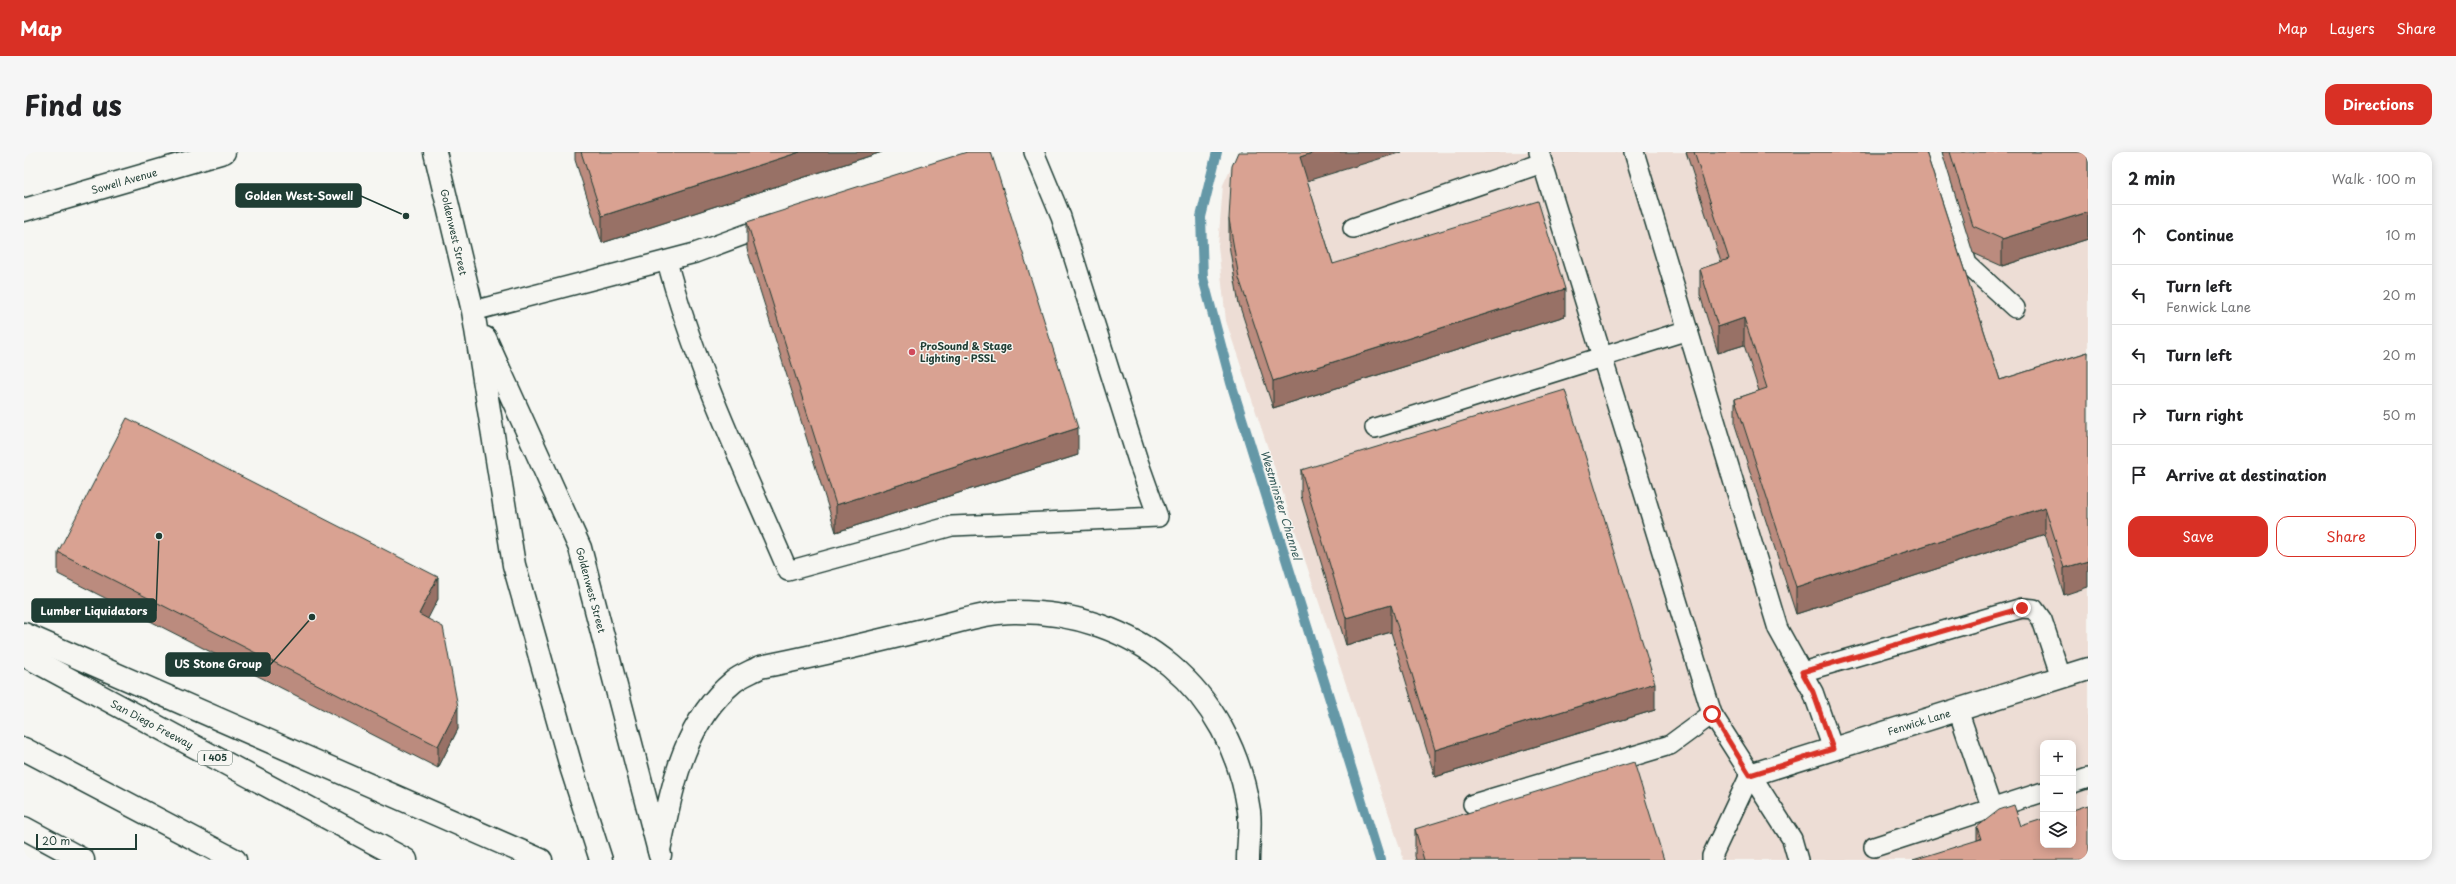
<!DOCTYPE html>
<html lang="en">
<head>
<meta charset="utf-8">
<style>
	body { margin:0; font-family:"Playpen Sans",sans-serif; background:#f6f6f6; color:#202124 }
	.controls { position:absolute; right:12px; bottom:12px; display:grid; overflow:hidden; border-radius:8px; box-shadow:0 2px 10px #0003 }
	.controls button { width:36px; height:36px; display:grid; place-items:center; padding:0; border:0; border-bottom:1px solid #e0e0e0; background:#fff; color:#202124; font:20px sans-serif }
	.scale { position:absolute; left:12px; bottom:10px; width:101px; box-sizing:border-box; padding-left:4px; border:2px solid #1f3d34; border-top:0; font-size:11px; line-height:14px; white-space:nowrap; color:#1f3d34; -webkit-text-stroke:3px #f6f6f2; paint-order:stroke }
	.stop { position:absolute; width:12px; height:12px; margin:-9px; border:3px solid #d93025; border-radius:50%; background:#fff }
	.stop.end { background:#d93025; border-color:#fff; box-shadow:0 1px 4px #0008 }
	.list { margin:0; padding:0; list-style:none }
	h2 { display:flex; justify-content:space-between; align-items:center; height:52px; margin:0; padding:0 16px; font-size:17px }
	h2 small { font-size:13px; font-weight:400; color:#757577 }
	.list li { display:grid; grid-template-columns:26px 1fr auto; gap:12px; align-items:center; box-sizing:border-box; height:60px; padding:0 16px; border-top:1px solid #e0e0e0 }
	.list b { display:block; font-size:15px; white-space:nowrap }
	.list p { margin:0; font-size:13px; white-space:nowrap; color:#757577 }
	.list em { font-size:13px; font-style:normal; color:#757577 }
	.actions { display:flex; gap:8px; padding:12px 16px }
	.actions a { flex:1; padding:9px 0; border:1px solid #d93025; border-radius:12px; text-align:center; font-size:14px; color:#d93025 }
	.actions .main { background:#d93025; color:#fff }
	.icon { flex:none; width:22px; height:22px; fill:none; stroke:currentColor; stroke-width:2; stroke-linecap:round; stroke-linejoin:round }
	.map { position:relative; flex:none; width:2064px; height:708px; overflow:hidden; border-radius:12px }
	header { display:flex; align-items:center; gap:24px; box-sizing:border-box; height:56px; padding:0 20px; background:#d93025; color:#fff }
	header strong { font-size:19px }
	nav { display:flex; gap:22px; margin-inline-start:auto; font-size:14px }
	.intro { display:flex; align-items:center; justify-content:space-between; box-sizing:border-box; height:96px; padding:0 24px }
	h1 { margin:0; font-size:28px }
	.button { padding:10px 18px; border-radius:12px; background:#d93025; color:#fff; font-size:14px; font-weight:700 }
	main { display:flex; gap:24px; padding:0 24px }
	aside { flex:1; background:#fff; border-radius:12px; box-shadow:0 2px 10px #0003 }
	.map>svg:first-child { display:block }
</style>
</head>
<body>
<header>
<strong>Map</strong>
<nav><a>Map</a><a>Layers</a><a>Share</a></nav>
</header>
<div class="intro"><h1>Find us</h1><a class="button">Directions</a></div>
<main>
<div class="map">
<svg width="2064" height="708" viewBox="0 0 2064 708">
	<rect width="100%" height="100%" fill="#f6f6f2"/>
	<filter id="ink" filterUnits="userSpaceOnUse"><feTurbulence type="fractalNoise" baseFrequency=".025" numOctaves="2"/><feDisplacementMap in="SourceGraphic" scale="8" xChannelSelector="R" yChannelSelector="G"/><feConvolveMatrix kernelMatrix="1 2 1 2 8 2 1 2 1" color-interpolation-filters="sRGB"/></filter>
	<g filter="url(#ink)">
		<!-- built -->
		<path fill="#edddd5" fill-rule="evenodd" d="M1214,0H2064V708H1380L1202,169L1194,94L1199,33ZM2019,591H2049V693H2019Z"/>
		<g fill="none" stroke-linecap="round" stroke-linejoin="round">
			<!-- stream -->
			<polyline stroke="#6598a7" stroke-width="10" points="1193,0 1177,65 1179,126 1207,231 1356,708"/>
			<!-- lane casing -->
			<g stroke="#1f3d34" stroke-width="22">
				<g id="lane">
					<polyline points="1515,0 1688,562 1768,687 1774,708"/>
					<polyline points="1610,0 1754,477 1789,540 1809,597"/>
					<polyline points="1908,0 1943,112 1991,156"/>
					<polyline points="1329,76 1518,11"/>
					<path d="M643,109C671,216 721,318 764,419L928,374L1134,365L1114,309L1037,65L1010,0"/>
					<polyline points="449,159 671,101 747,73"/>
					<polyline points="1351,276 1664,178"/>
					<polyline points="1778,520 1998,456 2010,457 2018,468 2037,525"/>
					<polyline points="1934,558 1968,657"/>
					<polyline points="2049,631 2064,626"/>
					<polyline points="1449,652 1646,593 1688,562"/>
					<polyline points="1850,695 2019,640"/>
					<polyline points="1688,708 1688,704 1726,623"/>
				</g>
			</g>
			<!-- street casing -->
			<g stroke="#1f3d34" stroke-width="25">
				<g id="street">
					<polyline points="0,58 200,0"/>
					<polyline points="1726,623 2064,517"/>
				</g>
			</g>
			<!-- secondary casing -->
			<g stroke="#1f3d34" stroke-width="25">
				<g id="secondary">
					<polyline points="411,0 449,159 490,413 548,618 577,708"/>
					<polyline points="461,186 556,396 636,703"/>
				</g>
			</g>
			<!-- highway casing -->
			<g stroke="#1f3d34" stroke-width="25">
				<g id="highway">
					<polyline points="0,482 517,708"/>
					<polyline points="0,503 382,708"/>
					<polyline points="0,597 211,708"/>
					<polyline points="0,676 59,708"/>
					<path d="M635,698C648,638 658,572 709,530C716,524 727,520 736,515C794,504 850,490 907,476C934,470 963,460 990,460C1112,459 1207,538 1225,659C1227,675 1224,692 1224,708"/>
				</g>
			</g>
			<!-- lane -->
			<use href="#lane" stroke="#f6f6f2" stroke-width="19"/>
			<!-- street -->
			<use href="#street" stroke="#f6f6f2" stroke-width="22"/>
			<!-- secondary -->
			<use href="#secondary" stroke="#f6f6f2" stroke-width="22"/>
			<!-- highway -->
			<use href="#highway" stroke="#f6f6f2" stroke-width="22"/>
		</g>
		<!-- wall -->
		<g fill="#bb8b7e" stroke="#1f3d34">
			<polygon points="551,0 858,0 578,91 551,8"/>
			<polygon points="1662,0 1902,0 1976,228 2064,200 2040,443 2021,382 1772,462 1711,273 1711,247 1735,239 1720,193 1694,201 1676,143 1676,117 1697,110"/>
			<polygon points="1918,0 2064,0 2064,87 1978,114 1949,101"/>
			<polygon points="1283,29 1309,112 1541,164 1249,256 1215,152 1205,93 1205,67"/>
			<polygon points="723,70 1054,303 812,380 723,97"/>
			<polygon points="1277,318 1631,558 1411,625 1367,480 1322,493 1277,344"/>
			<polygon points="34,400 414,447 403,466 434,577 414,616 34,422"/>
			<polygon points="1997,674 1953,688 1953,675"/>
			<polygon points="1391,677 1640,708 1392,708 1391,704"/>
		</g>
		<!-- shaded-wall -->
		<g fill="#987166" stroke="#1f3d34">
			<polygon points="776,0 858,0 578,91 578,64"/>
			<polygon points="1291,0 1378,0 1276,31 1276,5"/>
			<polygon points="2064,60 2064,87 1978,114 1978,87"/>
			<polygon points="1541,137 1541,164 1249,256 1249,229"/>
			<polygon points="1720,166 1720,193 1694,201 1694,175"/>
			<polygon points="1054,276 1054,303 812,380 812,353"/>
			<polygon points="2021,355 2021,382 1772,462 1772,435"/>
			<polygon points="2064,409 2064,435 2040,443 2040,416"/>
			<polygon points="414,425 414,447 395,484 395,462"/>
			<polygon points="1367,453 1367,480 1322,493 1322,466"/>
			<polygon points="1631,531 1631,558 1411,625 1411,598"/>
			<polygon points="434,555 434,577 414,616 414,594"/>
		</g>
		<!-- building -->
		<g fill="#d9a292" stroke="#1f3d34">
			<polygon points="557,0 776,0 578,64"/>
			<polygon points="943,0 967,0 1054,276 812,353 723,70"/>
			<polygon points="1214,0 1291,0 1276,5 1309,112 1514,49 1541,137 1249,229 1215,126 1205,67 1208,14"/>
			<polygon points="1670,0 1902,0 1976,228 2064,200 2064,409 2040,416 2021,355 1772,435 1711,247 1743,236 1720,166 1694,175 1676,117 1705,107"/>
			<polygon points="1926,0 2064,0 2064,60 1978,87 1949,74"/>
			<polygon points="1541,238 1631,531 1411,598 1367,453 1322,466 1277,318"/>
			<polygon points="103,266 414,425 395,462 419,475 434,555 414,594 34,400"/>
			<polygon points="1610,610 1640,708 1400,708 1391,677"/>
			<polygon points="1990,653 1997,674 2019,667 2019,693 2049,693 2049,658 2064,653 2064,708 1889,708 1957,687 1953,675 1975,658"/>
		</g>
	</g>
	<g fill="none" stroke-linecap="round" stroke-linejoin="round" filter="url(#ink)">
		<!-- route -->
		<polyline stroke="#d93025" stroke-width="5" points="1688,562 1726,623 1809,597 1789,540 1778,520 1998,456"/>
	</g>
	<!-- markers -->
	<circle fill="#d1495b" stroke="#f6f6f2" stroke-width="1.5" cx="888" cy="200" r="4"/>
	<g text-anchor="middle" stroke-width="3" stroke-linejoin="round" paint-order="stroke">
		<!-- shield labels -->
		<rect fill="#f6f6f2" stroke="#60746d" stroke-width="1" x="174" y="599" width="34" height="14" rx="3"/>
		<g font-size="9" font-weight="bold" fill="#1f3d34">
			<text x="191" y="609">I 405</text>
		</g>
		<!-- street labels -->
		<g font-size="10" fill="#1f3d34" stroke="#f6f6f2">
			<text transform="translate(100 29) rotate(-16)" y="4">Sowell Avenue</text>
			<text transform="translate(430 80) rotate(77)" y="4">Goldenwest Street</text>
			<text transform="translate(567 438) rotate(75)" y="4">Goldenwest Street</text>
			<text transform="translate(1895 570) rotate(-17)" y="4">Fenwick Lane</text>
			<text transform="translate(128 572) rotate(28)" y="4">San Diego Freeway</text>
		</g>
		<!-- poi labels -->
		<g font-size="10" font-weight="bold" fill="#1f3d34" stroke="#f6f6f2" text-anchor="start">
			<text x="896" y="198">ProSound &amp; Stage<tspan x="896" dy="12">Lighting - PSSL</tspan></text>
		</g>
		<!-- water labels -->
		<g font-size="11" font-style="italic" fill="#365b5a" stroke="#f6f6f2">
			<text transform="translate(1257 353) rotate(73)" y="4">Westminster Channel</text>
		</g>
	</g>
	<!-- callouts -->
	<path fill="none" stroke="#1f3d34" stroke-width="1.5" d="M382 64L337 44M135 384L132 459M288 465L246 513"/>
	<g fill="#1f3d34" stroke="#f6f6f2" stroke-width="1.5">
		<circle cx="382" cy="64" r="4"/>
		<circle cx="135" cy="384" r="4"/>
		<circle cx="288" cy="465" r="4"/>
	</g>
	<g fill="#1f3d34" stroke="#1f3d34" stroke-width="1.5">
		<rect x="212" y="32" width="125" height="23" rx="4"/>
		<rect x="8" y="447" width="124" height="23" rx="4"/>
		<rect x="142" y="501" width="104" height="23" rx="4"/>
	</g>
	<g font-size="11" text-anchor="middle" font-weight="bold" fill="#fff">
		<text x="275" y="48">Golden West-Sowell</text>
		<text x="70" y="463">Lumber Liquidators</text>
		<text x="194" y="516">US Stone Group</text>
	</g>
</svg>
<div class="controls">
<button>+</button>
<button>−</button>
<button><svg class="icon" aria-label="layers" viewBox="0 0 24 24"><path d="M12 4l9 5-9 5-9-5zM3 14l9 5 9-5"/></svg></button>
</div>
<div class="scale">20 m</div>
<div class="stop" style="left:1688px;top:562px"></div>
<div class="stop end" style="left:1998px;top:456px"></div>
</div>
<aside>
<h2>2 min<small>Walk · 100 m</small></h2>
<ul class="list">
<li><svg class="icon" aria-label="ahead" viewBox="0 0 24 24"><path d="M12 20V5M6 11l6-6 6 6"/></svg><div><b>Continue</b></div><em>10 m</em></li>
<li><svg class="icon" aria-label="left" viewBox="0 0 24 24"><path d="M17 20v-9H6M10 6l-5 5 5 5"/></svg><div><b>Turn left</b><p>Fenwick Lane</p></div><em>20 m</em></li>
<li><svg class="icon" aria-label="left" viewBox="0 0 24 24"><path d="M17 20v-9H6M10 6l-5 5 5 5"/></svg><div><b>Turn left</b></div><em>20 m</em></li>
<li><svg class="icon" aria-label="right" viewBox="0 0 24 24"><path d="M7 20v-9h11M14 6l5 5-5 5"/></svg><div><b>Turn right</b></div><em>50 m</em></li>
<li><svg class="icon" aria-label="arrive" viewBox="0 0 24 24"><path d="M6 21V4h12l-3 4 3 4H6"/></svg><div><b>Arrive at destination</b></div></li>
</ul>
<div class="actions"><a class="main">Save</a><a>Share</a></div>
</aside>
</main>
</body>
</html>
